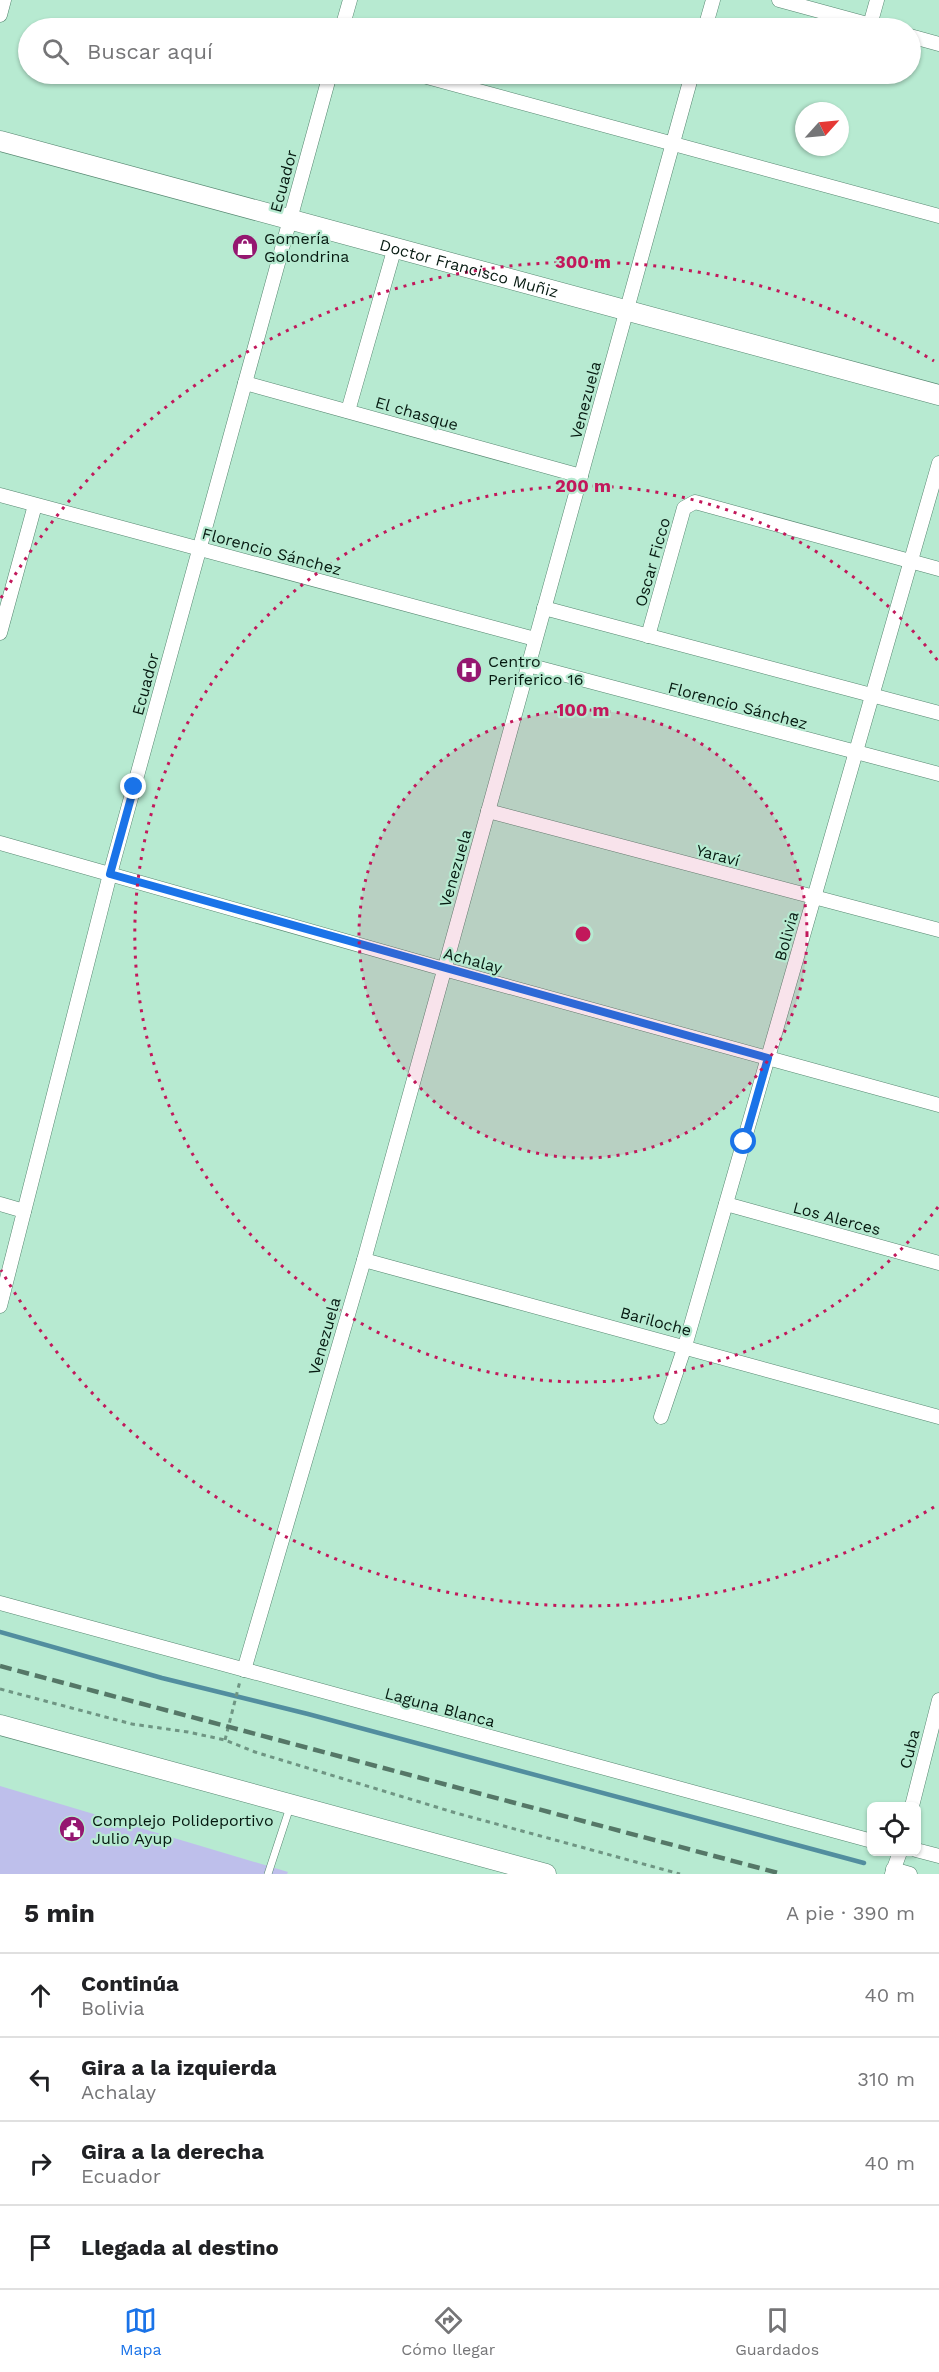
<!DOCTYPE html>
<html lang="es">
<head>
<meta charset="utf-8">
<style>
	body { margin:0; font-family:"Work Sans",sans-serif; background:#f2f2f2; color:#202124 }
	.controls { position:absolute; right:18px; bottom:18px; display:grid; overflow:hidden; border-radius:9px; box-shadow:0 2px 4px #0004 }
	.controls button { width:54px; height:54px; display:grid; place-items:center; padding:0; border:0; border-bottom:2px solid #e0e0e0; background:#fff; color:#202124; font:30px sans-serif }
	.compass { position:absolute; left:795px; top:102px; width:54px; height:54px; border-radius:50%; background:#fff; box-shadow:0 2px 4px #0004; rotate:63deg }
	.stop { position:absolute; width:18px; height:18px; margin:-14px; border:4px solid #1a73e8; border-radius:50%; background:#fff }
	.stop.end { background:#1a73e8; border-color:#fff; box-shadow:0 2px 6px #0008 }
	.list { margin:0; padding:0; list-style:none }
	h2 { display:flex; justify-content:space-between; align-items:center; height:78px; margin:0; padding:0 24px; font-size:26px }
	h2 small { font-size:20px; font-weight:400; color:#757577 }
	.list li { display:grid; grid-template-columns:39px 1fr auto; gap:18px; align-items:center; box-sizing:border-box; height:84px; padding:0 24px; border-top:2px solid #e0e0e0 }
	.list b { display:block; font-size:22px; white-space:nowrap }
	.list p { margin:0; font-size:20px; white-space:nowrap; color:#757577 }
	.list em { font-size:20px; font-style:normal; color:#757577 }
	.icon { flex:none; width:33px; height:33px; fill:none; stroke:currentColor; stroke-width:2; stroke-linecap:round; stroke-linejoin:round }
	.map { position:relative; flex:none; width:939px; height:1874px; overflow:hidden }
	.search { position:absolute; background:#fff; box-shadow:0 2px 4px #0004; left:18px; right:18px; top:18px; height:66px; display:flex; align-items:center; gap:15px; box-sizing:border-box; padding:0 21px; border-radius:33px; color:#757577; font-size:22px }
	.sheet { height:414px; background:#fff }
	nav { display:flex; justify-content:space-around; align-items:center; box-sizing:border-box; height:84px; border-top:2px solid #e0e0e0; background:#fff; font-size:16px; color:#757577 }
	nav a { display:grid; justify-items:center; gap:3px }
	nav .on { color:#1a73e8 }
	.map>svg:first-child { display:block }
</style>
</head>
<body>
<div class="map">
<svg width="939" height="1874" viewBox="0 0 939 1874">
	<rect width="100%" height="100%" fill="#b7ead1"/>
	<!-- green -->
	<polygon fill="#bebfeb" points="0,1786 288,1872 287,1874 0,1874"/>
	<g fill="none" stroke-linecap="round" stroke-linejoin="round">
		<!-- stream -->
		<polyline stroke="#528e9f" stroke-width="4.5" points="0,1632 162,1678 308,1714 864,1863"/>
		<!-- service casing -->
		<g stroke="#568670" stroke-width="8">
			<polyline id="service" points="268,1874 290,1807"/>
		</g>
		<!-- minor casing -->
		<g stroke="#568670" stroke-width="15">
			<g id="minor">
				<polyline points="779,0 882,28"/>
				<polyline points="0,15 4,0"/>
				<polyline points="870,25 877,0"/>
				<polyline points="342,28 350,0"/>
				<polyline points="705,28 713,0"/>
				<polyline points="910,36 939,44"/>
				<polyline points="416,74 939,216"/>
				<polyline points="245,383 581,476"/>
				<polyline points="348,411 395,247"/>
				<polyline points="0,495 535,639"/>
				<polyline points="544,608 939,713"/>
				<polyline points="0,633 35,505"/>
				<polyline points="648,636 684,508 695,502 939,569"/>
				<polyline points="528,665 939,774"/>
				<polyline points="488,811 939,930"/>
				<polyline points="0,843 444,969 939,1105"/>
				<polyline points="0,1204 24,1211"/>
				<polyline points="726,1204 939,1263"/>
				<polyline points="364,1260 939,1417"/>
				<polyline points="0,1306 110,874 330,74"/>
				<polyline points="661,1417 685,1346 939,463"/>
				<polyline points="0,1603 872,1841"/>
				<polyline points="244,1670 364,1260 692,74"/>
				<polyline points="912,1806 939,1700"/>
				<polyline points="916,1850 939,1856"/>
				<polyline points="893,1869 910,1874"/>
				<polyline points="892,1874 900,1852"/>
			</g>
		</g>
		<!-- secondary casing -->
		<g stroke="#568670" stroke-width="21">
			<g id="secondary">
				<path id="s1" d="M0,141L939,395"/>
				<polyline points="0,1725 546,1874"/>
			</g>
		</g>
		<!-- path -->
		<g stroke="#6f9583" stroke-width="3" stroke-dasharray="4.5 4.5" stroke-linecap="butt">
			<polyline points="0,1689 132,1724 188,1732 225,1740 255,1752 456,1813 680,1874"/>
			<polyline points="225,1740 240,1681"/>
		</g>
		<!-- service -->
		<use href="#service" stroke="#fff" stroke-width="7"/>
		<!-- minor -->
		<use href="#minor" stroke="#fff" stroke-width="14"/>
		<!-- secondary -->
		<use href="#secondary" stroke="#fff" stroke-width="20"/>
		<!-- rail -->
		<polyline stroke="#557767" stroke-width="4.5" stroke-dasharray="12 6" stroke-linecap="butt" points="0,1666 782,1874"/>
	</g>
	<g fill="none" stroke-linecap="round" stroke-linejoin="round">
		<!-- route -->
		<polyline stroke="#1a73e8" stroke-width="8" points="134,787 110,874 768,1058 744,1142"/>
	</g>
	<!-- distance rings -->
	<circle cx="583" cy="934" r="224" fill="#c2185b" fill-opacity=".12"/>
	<g fill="none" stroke="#c2185b" stroke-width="3" stroke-dasharray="3 6">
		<circle cx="583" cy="934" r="224"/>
		<path d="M938 1207A448 448 0 1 1 938 661"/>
		<path d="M934 1507A672 672 0 0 1 1 1270M1 598A672 672 0 0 1 934 361"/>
	</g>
	<!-- icons -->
	<defs>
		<g id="shop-disc" transform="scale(1.35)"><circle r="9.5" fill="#951770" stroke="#b7ead1"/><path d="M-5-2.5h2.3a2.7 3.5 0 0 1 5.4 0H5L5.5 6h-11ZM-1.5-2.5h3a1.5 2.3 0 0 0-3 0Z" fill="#fff"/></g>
		<g id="hospital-disc" transform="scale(1.35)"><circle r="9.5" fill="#951770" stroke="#b7ead1"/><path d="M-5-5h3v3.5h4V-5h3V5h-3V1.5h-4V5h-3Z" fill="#fff"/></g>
		<g id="civic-disc" transform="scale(1.35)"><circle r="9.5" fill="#951770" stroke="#b7ead1"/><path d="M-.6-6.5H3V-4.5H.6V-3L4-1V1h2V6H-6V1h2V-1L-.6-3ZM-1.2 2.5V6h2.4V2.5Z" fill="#fff"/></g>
	</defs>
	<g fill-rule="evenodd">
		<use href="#shop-disc" x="245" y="247"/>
		<use href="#hospital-disc" x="469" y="670"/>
		<use href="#civic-disc" x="72" y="1829"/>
	</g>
	<g text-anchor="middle" stroke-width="4.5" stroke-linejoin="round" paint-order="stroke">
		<!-- street labels -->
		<g font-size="16" fill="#061a11" stroke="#b7ead1">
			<text transform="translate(283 181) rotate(-75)" y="6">Ecuador</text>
			<text dy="6" stroke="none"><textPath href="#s1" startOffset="486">Doctor Francisco Muñiz</textPath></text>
			<text transform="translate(585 400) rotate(-75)" y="6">Venezuela</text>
			<text transform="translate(417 413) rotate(16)" y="6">El chasque</text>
			<text transform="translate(272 551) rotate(15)" y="6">Florencio Sánchez</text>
			<text transform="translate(652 562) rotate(-74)" y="6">Oscar Ficco</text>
			<text transform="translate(145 684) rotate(-75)" y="6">Ecuador</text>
			<text transform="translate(738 705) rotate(15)" y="6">Florencio Sánchez</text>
			<text transform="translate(718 855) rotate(15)" y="6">Yaraví</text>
			<text transform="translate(455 868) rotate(-74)" y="6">Venezuela</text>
			<text transform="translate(786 936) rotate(-74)" y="6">Bolivia</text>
			<text transform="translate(473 960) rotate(15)" y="6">Achalay</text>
			<text transform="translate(837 1218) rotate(15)" y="6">Los Alerces</text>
			<text transform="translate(656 1321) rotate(15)" y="6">Bariloche</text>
			<text transform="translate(324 1336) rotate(-74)" y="6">Venezuela</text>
			<text transform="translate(440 1707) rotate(15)" y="6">Laguna Blanca</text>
			<text transform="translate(909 1749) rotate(-76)" y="6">Cuba</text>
		</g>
		<!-- poi labels -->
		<g font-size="16" fill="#061a11" stroke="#b7ead1" text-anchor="start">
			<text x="264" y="244">Gomería<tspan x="264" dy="18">Golondrina</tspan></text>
			<text x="488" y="667">Centro<tspan x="488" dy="18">Periferico 16</tspan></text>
			<text x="92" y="1826">Complejo Polideportivo<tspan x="92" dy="18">Julio Ayup</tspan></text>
		</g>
	</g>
	<circle cx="583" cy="934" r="9" fill="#c2185b" stroke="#b7ead1" stroke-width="3"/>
	<g font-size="18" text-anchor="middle" font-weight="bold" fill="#c2185b" stroke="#b7ead1" stroke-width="4.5" stroke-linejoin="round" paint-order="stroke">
		<text x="583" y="268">300 m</text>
		<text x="583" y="492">200 m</text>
		<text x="583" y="716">100 m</text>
	</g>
</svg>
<div class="controls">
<button><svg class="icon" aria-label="locate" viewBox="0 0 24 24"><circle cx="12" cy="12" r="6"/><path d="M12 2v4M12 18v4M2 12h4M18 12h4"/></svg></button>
</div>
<svg class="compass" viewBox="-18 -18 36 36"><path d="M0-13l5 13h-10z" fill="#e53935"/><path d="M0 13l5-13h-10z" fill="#757577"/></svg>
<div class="stop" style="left:744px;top:1142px"></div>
<div class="stop end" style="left:134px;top:787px"></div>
<div class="search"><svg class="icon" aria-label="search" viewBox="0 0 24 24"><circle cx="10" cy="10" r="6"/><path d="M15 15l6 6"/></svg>Buscar aquí</div>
</div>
<section class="sheet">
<h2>5 min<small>A pie · 390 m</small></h2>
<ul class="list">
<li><svg class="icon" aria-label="ahead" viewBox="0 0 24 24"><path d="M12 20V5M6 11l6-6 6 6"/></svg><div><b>Continúa</b><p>Bolivia</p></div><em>40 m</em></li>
<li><svg class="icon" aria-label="left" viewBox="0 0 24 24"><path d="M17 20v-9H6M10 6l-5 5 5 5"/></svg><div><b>Gira a la izquierda</b><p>Achalay</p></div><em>310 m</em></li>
<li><svg class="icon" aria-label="right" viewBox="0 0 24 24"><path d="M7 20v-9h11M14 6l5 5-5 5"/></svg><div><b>Gira a la derecha</b><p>Ecuador</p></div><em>40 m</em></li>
<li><svg class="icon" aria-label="arrive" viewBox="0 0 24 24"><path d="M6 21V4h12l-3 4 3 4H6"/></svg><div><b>Llegada al destino</b></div></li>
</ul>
</section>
<nav>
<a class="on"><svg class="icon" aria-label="map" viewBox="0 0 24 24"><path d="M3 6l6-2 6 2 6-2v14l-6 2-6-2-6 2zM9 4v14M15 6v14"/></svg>Mapa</a>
<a><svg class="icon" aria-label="directions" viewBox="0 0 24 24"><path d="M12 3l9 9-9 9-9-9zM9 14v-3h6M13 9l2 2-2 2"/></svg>Cómo llegar</a>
<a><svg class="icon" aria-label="saved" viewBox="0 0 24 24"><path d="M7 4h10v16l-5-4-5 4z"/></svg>Guardados</a>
</nav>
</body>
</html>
